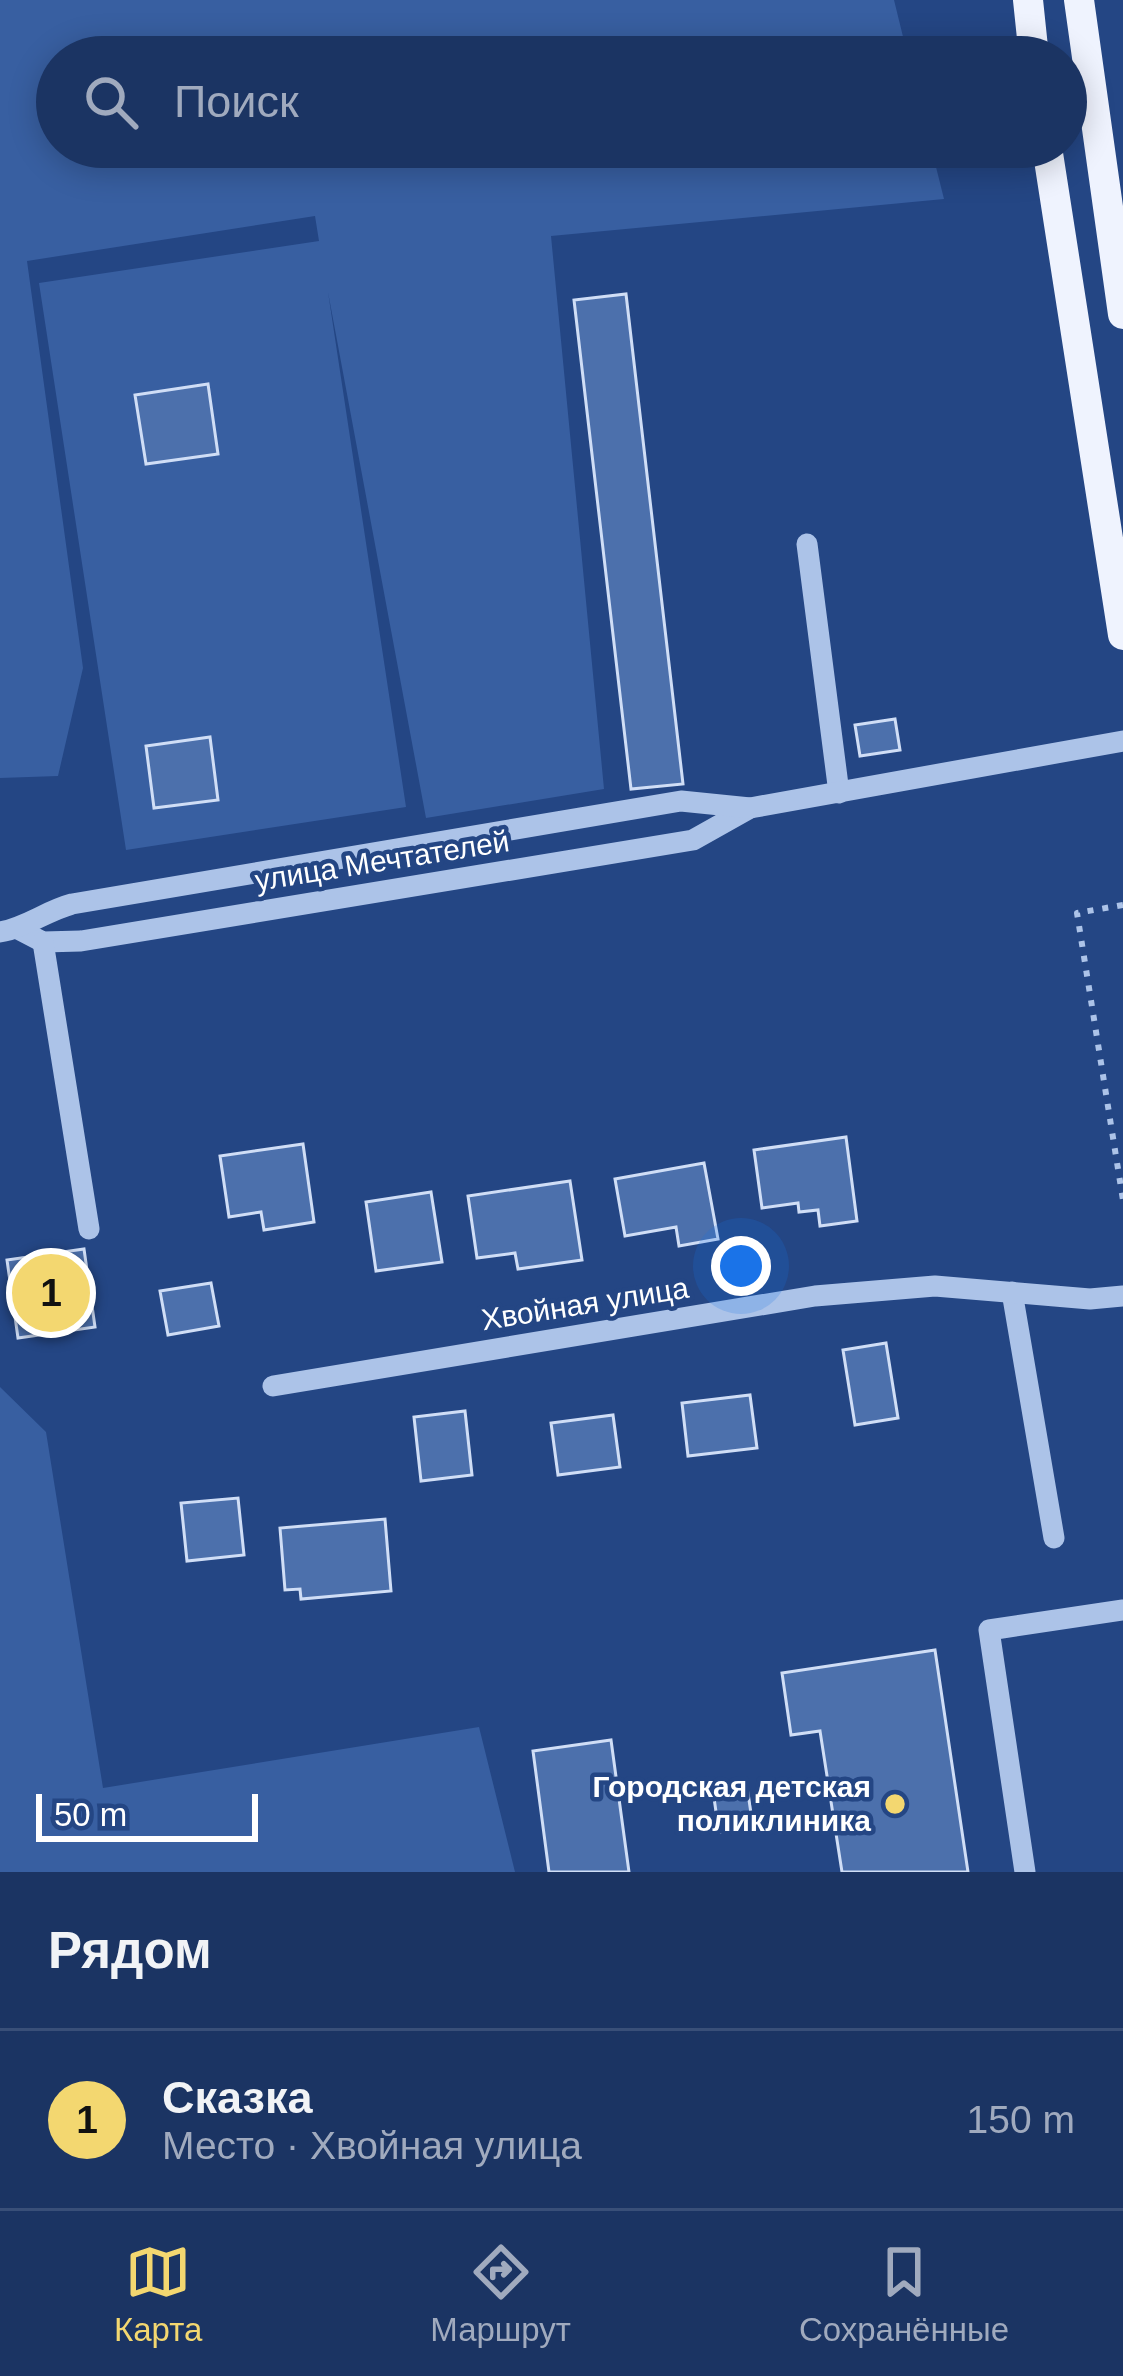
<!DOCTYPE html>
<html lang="ru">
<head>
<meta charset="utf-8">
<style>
	body { margin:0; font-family:Arial,sans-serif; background:#283f6c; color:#f1f3f6 }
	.scale { position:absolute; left:36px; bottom:30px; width:222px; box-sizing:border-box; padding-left:12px; border:6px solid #fff; border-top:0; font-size:33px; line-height:42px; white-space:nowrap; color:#fff; -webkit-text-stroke:9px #244684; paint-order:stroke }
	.you { position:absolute; left:741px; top:1266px; width:42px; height:42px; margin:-30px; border:9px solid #fff; border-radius:50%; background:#1a73e8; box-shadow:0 0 0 18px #1a73e833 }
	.badge { display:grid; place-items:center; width:78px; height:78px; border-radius:50%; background:#f3d770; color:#111; font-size:39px; font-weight:700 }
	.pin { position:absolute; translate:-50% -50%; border:6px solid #fff; box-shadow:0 3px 12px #0006 }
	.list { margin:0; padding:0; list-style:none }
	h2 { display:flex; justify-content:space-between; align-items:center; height:156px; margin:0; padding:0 48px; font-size:51px }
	h2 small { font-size:39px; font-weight:400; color:#a0aabe }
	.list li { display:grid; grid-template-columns:78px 1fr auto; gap:36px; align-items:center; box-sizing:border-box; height:180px; padding:0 48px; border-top:3px solid #394f78 }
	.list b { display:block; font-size:45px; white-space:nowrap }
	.list p { margin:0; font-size:39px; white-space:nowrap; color:#a0aabe }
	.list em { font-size:39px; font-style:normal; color:#a0aabe }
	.icon { flex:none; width:66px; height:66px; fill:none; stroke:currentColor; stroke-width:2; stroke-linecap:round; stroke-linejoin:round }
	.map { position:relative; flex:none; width:1123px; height:1872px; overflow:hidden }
	.search { position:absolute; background:#1b3463; box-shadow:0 6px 30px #0003; left:36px; right:36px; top:36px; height:132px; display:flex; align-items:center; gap:30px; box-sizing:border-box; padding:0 42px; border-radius:66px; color:#a0aabe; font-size:45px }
	.sheet { height:336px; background:#1b3463 }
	nav { display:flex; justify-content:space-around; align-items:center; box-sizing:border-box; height:168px; border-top:3px solid #394f78; background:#1b3463; font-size:33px; color:#a0aabe }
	nav a { display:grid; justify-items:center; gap:6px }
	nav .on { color:#f3d770 }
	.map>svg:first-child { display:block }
</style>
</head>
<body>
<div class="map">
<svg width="1123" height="1872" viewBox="0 0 1123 1872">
	<rect width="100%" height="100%" fill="#244684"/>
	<!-- green -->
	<g fill="#385fa1">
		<polygon points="0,0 894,0 908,57 57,57 57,147 931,147 944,199 551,236 604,789 426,818 328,292 406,807 126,850 39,283 319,241 315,216 27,261 83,668 58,776 0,778"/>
		<polygon points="0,1387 46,1432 103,1788 479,1727 515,1872 0,1872"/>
	</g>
	<!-- building -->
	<g fill="#4c70ac" stroke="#d0def6" stroke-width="3">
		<polygon points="626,294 683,784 631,789 574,300"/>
		<polygon points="208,384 218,454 146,464 135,395"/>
		<polygon points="895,719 900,750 860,756 855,725"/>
		<polygon points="210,737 218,800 154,808 146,746"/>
		<polygon points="846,1137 857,1221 820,1226 818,1210 799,1212 798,1203 762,1208 754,1150"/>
		<polygon points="303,1144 314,1222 264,1230 261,1212 229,1217 220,1156"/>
		<polygon points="704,1163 718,1239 679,1246 676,1227 625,1236 615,1179"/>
		<polygon points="570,1181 582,1260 518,1269 515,1253 477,1258 468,1196"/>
		<polygon points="431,1192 442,1262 376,1271 366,1202"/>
		<polygon points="84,1249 95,1327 18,1338 7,1260"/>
		<polygon points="211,1283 219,1326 168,1335 160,1291"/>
		<polygon points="886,1343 898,1418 855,1425 843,1350"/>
		<polygon points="750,1395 757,1448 688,1456 682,1403"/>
		<polygon points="465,1411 472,1475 421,1481 414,1417"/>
		<polygon points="613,1415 620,1467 558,1475 551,1423"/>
		<polygon points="238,1498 244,1555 187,1561 181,1503"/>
		<polygon points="385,1519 391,1591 301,1599 300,1589 285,1590 280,1528"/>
		<polygon points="935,1650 968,1872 842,1872 820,1731 791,1735 782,1673"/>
		<polygon points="611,1740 629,1872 549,1872 533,1751"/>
		<polygon points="748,1793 753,1827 719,1832 714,1798"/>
	</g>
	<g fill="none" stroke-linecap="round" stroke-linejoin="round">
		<!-- path -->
		<polyline stroke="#acc3e8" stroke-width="6" stroke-dasharray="6 9" stroke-linecap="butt" points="1123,905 1077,913 1123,1200"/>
		<!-- minor -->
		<g stroke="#acc3e8" stroke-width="21">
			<polyline points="807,544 839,793"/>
			<polyline points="18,929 43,942 81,941 693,840 750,808"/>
			<path d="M0,932C25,928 46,911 72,904L681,801L750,808L1123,741"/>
			<polyline points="43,942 89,1229"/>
			<polyline points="1012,1292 1054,1538"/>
			<polyline points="273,1386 815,1296 935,1286 1090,1299 1123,1296"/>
			<polyline points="1025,1872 989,1630 1123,1610"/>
		</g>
		<!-- major -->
		<g stroke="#eff3fe" stroke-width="30">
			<polyline points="1028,0 1034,57"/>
			<polyline points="1079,0 1123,314"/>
			<polyline points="1047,147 1123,635"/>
		</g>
	</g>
	<!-- markers -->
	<circle fill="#f3d770" stroke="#244684" stroke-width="4.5" cx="895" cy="1804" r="12"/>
	<g text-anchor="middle" stroke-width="9" stroke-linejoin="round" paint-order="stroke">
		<!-- street labels -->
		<g font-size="30" fill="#fff" stroke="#244684">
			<text transform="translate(382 861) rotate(-9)" y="10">улица Мечтателей</text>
			<text transform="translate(585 1304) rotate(-9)" y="10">Хвойная улица</text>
		</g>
		<!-- poi labels -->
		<g font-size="30" font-weight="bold" fill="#fff" stroke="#244684" text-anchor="end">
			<text x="871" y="1797">Городская детская<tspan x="871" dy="34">поликлиника</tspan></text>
		</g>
	</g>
</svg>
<div class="scale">50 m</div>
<div class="you"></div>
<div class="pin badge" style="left:51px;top:1293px">1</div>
<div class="search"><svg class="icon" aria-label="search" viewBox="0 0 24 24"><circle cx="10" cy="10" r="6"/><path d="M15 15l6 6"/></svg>Поиск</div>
</div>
<section class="sheet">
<h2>Рядом<small></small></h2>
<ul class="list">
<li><span class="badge">1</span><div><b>Сказка</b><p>Место · Хвойная улица</p></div><em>150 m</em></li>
</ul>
</section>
<nav>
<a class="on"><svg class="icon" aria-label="map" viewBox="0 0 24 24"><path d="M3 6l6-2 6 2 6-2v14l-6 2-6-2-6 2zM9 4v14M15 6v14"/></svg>Карта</a>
<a><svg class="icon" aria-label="directions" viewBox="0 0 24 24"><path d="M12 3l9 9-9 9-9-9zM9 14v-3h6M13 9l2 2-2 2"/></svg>Маршрут</a>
<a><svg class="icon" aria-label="saved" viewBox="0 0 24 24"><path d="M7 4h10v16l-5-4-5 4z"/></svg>Сохранённые</a>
</nav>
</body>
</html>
